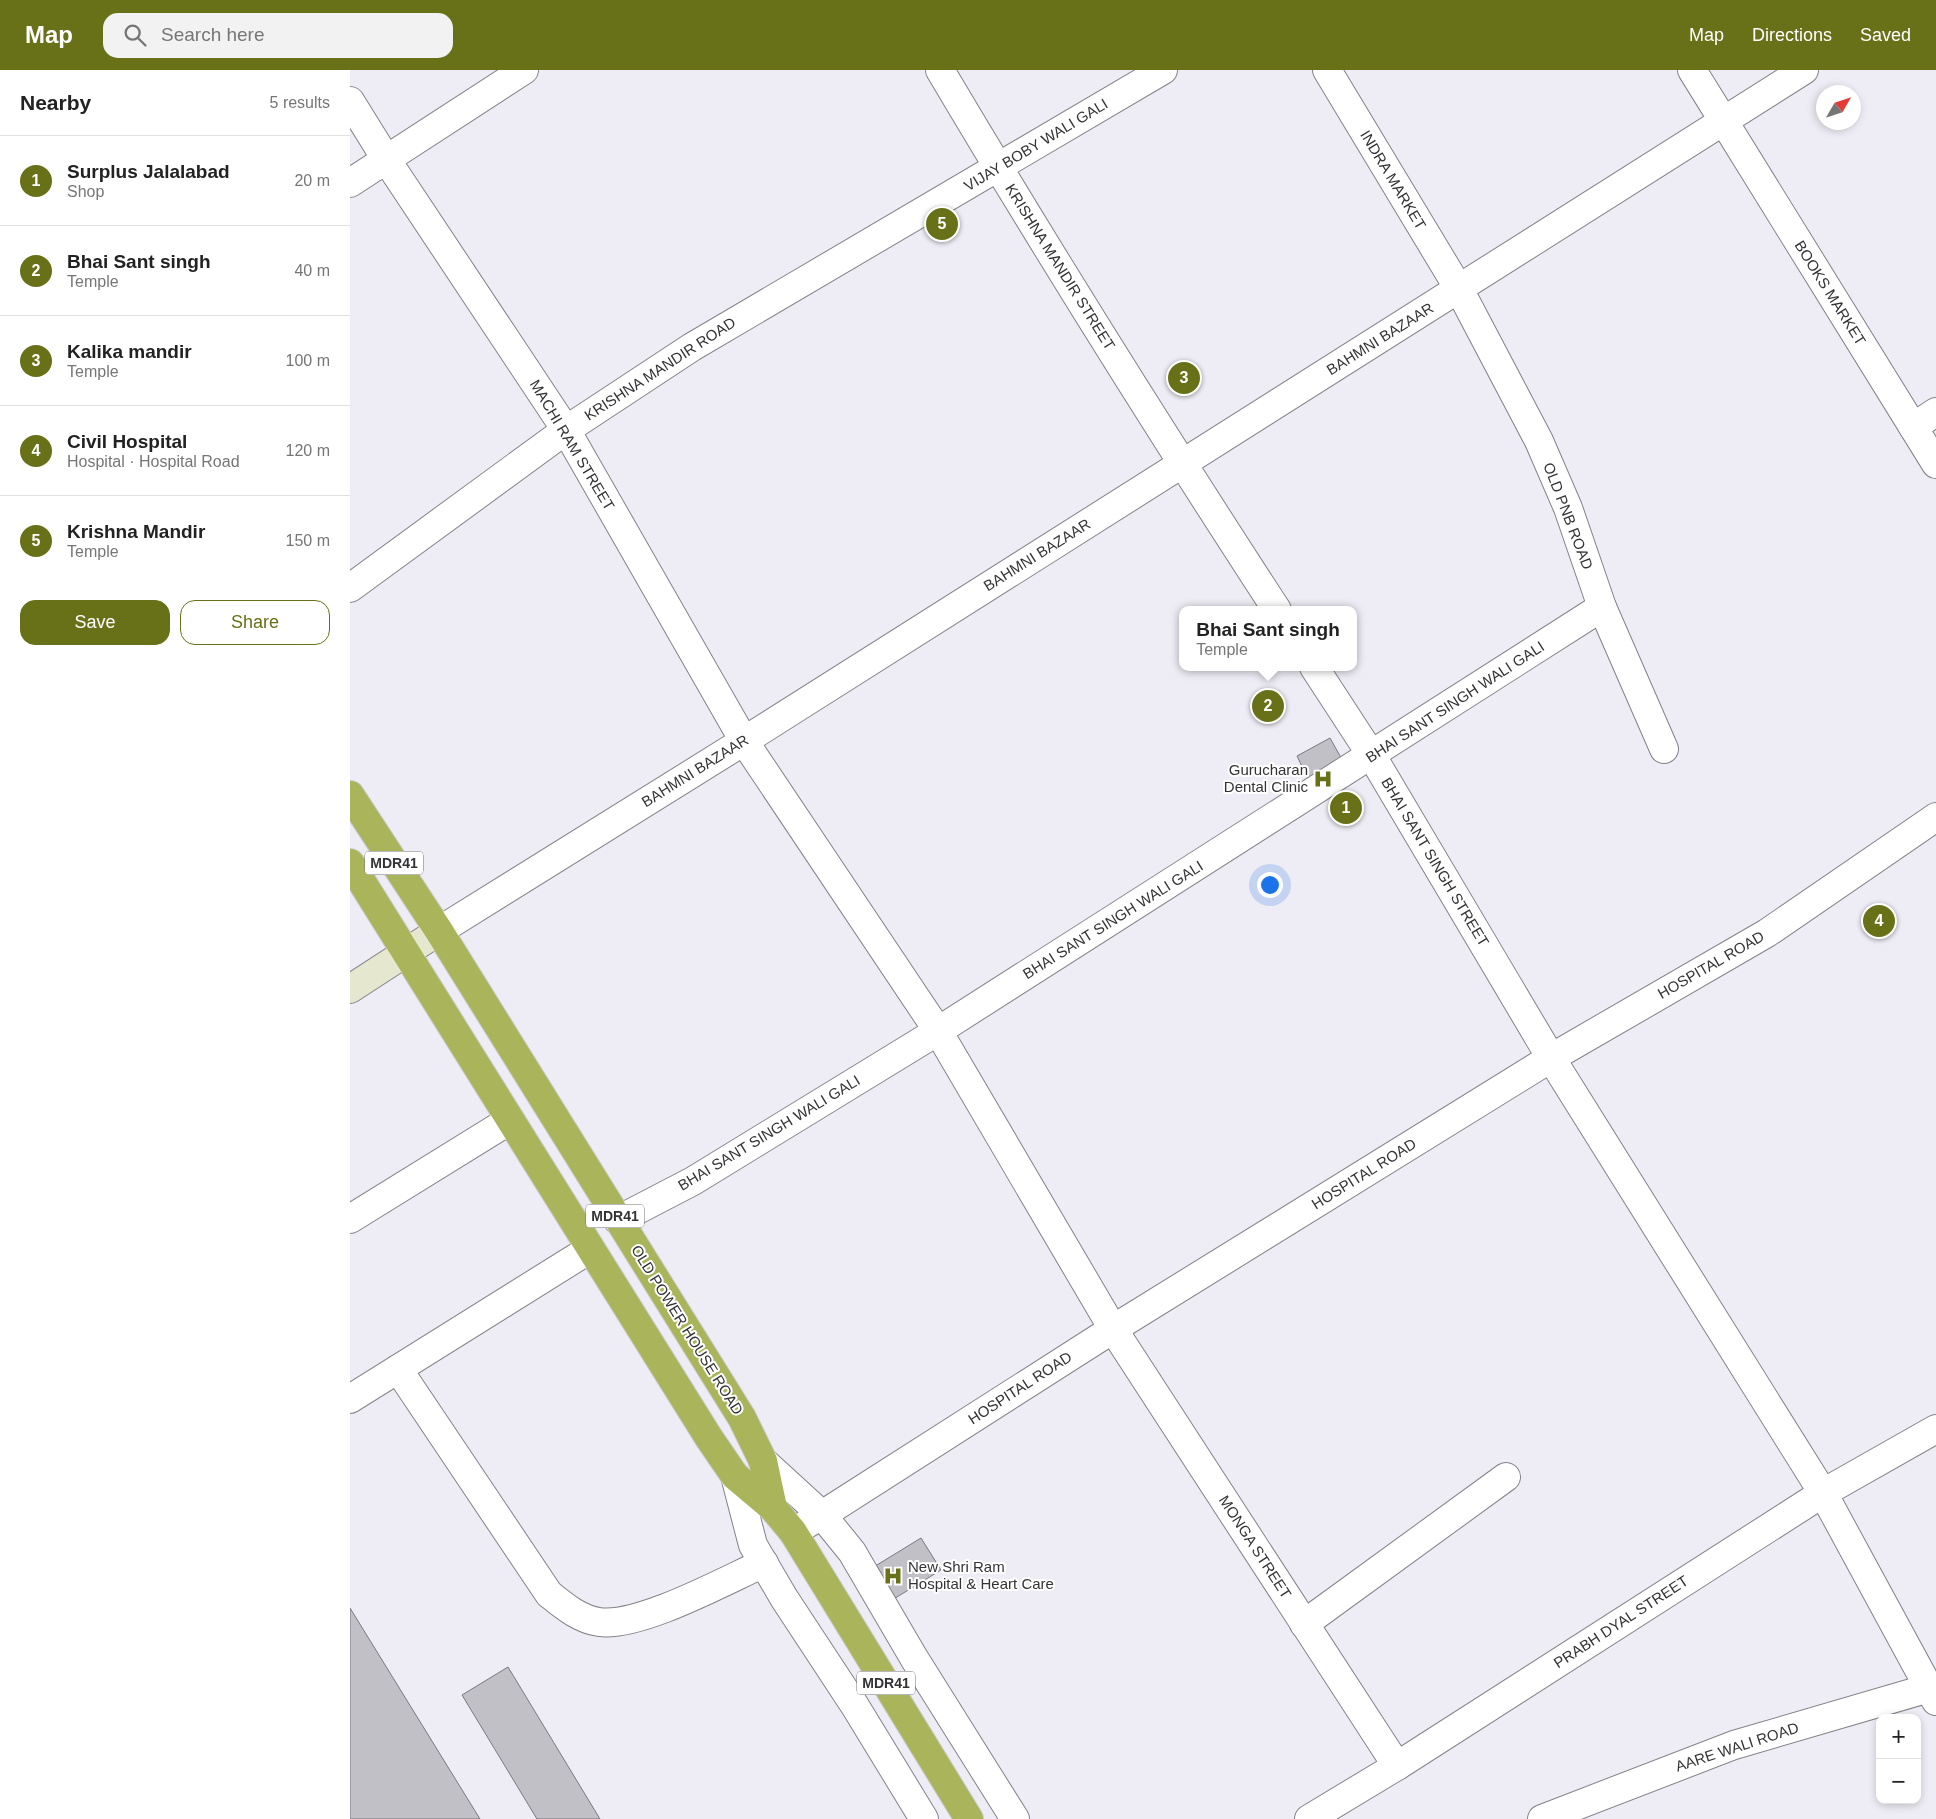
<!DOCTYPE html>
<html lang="en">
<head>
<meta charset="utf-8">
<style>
	body { margin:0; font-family:Helvetica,sans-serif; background:#f2f2f2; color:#222 }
	.controls { position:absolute; right:15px; bottom:15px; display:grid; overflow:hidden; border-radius:10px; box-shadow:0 2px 8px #0003 }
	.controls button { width:45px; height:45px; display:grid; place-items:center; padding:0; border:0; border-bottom:1px solid #e0e0e0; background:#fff; color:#222; font:25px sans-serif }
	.compass { position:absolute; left:1466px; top:15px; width:45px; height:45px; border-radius:50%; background:#fff; box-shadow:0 2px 8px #0003; rotate:51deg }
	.you { position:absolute; left:919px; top:814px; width:18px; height:18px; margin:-12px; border:4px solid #fff; border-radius:50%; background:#1a73e8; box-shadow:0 0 0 8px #1a73e833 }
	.badge { display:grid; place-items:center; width:32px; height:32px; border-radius:50%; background:#687018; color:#fff; font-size:16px; font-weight:700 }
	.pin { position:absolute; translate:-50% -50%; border:2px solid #fff; box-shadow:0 1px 5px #0006 }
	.popup { position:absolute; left:829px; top:536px; width:178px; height:65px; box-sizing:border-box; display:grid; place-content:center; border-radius:10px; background:#fff; filter:drop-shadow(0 1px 4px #0005); font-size:16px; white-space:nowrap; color:#767676 }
	.popup b { font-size:19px; color:#222 }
	.popup::after { content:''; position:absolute; left:50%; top:100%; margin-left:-10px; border:10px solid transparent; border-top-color:#fff }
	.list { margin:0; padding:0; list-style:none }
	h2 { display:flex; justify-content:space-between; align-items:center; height:65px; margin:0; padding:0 20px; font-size:21px }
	h2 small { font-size:16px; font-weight:400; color:#767676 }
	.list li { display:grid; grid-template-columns:32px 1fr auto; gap:15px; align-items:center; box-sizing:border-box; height:90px; padding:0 20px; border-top:1px solid #e0e0e0 }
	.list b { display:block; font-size:19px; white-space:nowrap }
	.list p { margin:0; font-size:16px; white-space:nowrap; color:#767676 }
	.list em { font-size:16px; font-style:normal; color:#767676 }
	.actions { display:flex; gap:10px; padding:15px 20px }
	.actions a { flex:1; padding:11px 0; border:1px solid #687018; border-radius:15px; text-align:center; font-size:18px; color:#687018 }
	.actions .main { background:#687018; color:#fff }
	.icon { flex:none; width:28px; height:28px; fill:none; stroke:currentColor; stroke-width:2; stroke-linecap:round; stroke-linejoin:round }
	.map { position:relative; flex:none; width:1586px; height:1749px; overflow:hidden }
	header { display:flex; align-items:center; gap:30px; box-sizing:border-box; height:70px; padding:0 25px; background:#687018; color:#fff }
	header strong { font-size:24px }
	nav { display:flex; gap:28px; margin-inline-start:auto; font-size:18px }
	.search { width:350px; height:45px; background:#f2f2f2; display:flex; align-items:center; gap:12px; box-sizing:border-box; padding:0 18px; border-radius:15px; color:#767676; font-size:19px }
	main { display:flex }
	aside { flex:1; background:#fff }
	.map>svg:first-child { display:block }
</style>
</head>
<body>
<header>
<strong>Map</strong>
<div class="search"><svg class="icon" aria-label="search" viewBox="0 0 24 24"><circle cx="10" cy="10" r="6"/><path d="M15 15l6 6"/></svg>Search here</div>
<nav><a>Map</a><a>Directions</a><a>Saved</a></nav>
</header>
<main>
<aside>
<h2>Nearby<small>5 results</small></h2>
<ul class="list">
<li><span class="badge">1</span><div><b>Surplus Jalalabad</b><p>Shop</p></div><em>20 m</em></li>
<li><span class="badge">2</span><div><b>Bhai Sant singh</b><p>Temple</p></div><em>40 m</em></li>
<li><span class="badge">3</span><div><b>Kalika mandir</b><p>Temple</p></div><em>100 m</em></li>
<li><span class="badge">4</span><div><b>Civil Hospital</b><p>Hospital · Hospital Road</p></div><em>120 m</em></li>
<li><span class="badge">5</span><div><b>Krishna Mandir</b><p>Temple</p></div><em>150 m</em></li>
</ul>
<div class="actions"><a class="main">Save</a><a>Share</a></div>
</aside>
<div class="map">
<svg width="1586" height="1749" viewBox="0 0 1586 1749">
	<rect width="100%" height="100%" fill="#eeecf4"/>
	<!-- building -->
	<g fill="#c2c0c7" stroke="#7a787f">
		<polygon points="980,668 994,693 959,711 947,686"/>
		<polygon points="571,1468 591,1500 542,1530 522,1498"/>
		<polygon points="0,1538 130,1749 0,1749"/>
		<polygon points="158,1597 250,1749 187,1749 112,1625"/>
	</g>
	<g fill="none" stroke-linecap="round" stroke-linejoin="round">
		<!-- street casing -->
		<g stroke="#848289" stroke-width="30">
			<g id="street">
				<path d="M590,0C698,182 811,362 927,540"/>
				<polyline points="977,0 1109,219 1189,371 1218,438 1252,537 1314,679"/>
				<polyline points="1342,0 1586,394"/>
				<polyline points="0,31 36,89 216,360 394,671 588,961 763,1259 1047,1696"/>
				<polyline points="0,113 174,0"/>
				<polyline points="1563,357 1586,342"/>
				<polyline points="0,518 216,360 342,277 813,0"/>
				<polyline points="964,597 1022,686 1201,988 1473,1423 1586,1631"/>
				<polyline points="89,861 394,671 1454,0"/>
				<polyline points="0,1149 160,1050"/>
				<polyline points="268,1150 343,1111 588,961 1252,537"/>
				<path d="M48,1299L199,1524C214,1536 229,1549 249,1552C289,1558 376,1510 414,1493"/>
				<polyline points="0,1329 240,1179"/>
				<polyline points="413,1391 472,1445 502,1482 564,1588 665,1749"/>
				<polyline points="385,1406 403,1475 434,1528 505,1636 574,1749"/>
				<polyline points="443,1462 472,1445 763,1259 1201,988 1417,863 1586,747"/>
				<polyline points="954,1554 1156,1407"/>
				<polyline points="959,1749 1047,1696 1473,1423 1586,1359"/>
				<polyline points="1192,1749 1384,1675 1586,1616"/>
			</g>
		</g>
		<!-- secondary casing -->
		<g stroke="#848289" stroke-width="30">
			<polyline id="secondary" points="0,919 89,861"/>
		</g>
		<!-- highway casing -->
		<g stroke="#cacaca" stroke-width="30">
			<g id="highway">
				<polyline points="0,725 89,861 392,1348 413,1391 423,1438"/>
				<polyline points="0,793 359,1368 385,1406 423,1438 443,1462 619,1749"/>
			</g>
		</g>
		<!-- street -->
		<use href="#street" stroke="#fff" stroke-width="28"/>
		<!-- secondary -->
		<use href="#secondary" stroke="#e5e8ce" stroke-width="28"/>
		<!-- highway -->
		<use href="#highway" stroke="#a9b45b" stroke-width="28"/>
	</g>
	<!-- icons -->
	<defs>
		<g id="hospital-bare" transform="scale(1.5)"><path d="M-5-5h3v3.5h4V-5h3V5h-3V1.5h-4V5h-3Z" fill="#687018" stroke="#fff" stroke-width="2.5" paint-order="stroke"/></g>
	</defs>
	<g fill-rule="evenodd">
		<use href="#hospital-bare" x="973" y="709"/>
		<use href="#hospital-bare" x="543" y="1506"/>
	</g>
	<g text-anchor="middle" stroke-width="4" stroke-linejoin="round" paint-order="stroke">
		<!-- shield labels -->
		<g fill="#fff" stroke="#707072" stroke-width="1">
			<rect x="15" y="781.5" width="58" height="23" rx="4"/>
			<rect x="236" y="1134.5" width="58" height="23" rx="4"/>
			<rect x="507" y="1601.5" width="58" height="23" rx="4"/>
		</g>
		<g font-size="14" font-weight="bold" fill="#333235">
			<text x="44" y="798">MDR41</text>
			<text x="265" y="1151">MDR41</text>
			<text x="536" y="1618">MDR41</text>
		</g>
		<!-- street labels -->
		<g font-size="15" fill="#333235" stroke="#fff">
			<text transform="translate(686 75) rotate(-31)" y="5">VIJAY BOBY WALI GALI</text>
			<text transform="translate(1043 110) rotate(59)" y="5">INDRA MARKET</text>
			<text transform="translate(710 197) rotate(58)" y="5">KRISHNA MANDIR STREET</text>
			<text transform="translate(1480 223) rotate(58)" y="5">BOOKS MARKET</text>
			<text transform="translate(1030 269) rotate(-32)" y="5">BAHMNI BAZAAR</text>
			<text transform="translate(310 299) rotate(-33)" y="5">KRISHNA MANDIR ROAD</text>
			<text transform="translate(222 375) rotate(59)" y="5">MACHI RAM STREET</text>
			<text transform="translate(1218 446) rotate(69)" y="5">OLD PNB ROAD</text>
			<text transform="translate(687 485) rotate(-32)" y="5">BAHMNI BAZAAR</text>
			<text transform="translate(1105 632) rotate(-33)" y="5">BHAI SANT SINGH WALI GALI</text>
			<text transform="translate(345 701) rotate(-32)" y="5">BAHMNI BAZAAR</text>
			<text transform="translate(1085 792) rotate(59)" y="5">BHAI SANT SINGH STREET</text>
			<text transform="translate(763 850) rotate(-32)" y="5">BHAI SANT SINGH WALI GALI</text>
			<text transform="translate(1361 895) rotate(-30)" y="5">HOSPITAL ROAD</text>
			<text transform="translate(419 1063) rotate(-31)" y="5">BHAI SANT SINGH WALI GALI</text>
			<text transform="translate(1014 1104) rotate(-32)" y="5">HOSPITAL ROAD</text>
			<text transform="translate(337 1260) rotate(58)" y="5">OLD POWER HOUSE ROAD</text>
			<text transform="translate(670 1318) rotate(-33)" y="5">HOSPITAL ROAD</text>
			<text transform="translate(905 1477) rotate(57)" y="5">MONGA STREET</text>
			<text transform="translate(1271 1552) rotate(-33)" y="5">PRABH DYAL STREET</text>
			<text transform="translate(1387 1677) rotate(-18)" y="5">AARE WALI ROAD</text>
		</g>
		<!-- poi labels -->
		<g font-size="15" fill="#333235" stroke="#fff" text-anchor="end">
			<text x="958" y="705">Gurucharan<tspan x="958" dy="17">Dental Clinic</tspan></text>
			<text x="558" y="1502" text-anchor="start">New Shri Ram<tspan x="558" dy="17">Hospital &amp; Heart Care</tspan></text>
		</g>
	</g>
</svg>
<div class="controls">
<button>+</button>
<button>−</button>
</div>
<svg class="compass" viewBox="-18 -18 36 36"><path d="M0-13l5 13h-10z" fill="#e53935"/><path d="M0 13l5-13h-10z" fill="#767676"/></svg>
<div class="you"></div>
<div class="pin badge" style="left:996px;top:738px">1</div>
<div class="pin badge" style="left:918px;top:636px">2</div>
<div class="popup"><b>Bhai Sant singh</b>Temple</div>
<div class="pin badge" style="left:834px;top:308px">3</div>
<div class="pin badge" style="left:1529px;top:851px">4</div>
<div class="pin badge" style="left:592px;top:154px">5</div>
</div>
</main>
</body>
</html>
